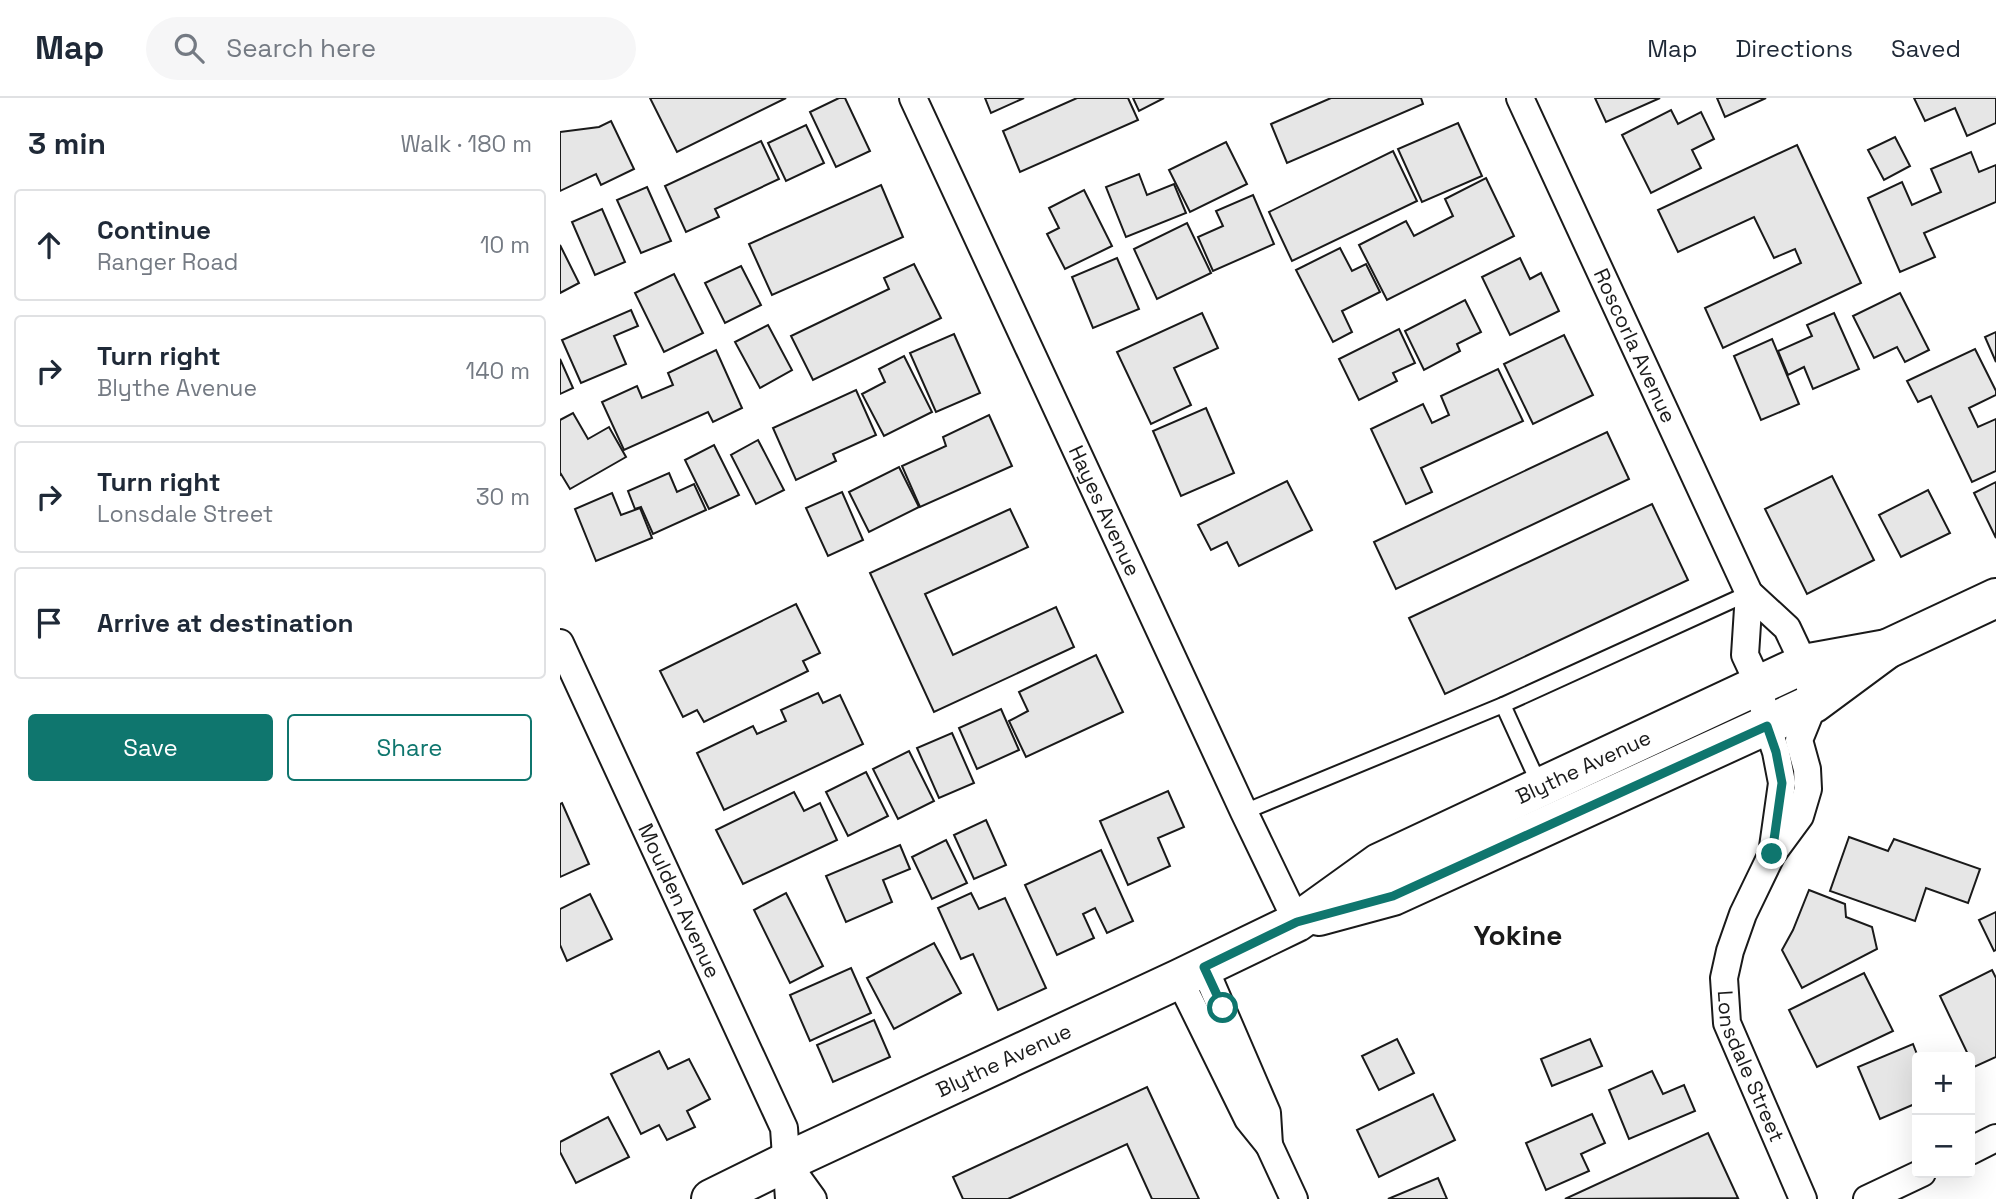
<!DOCTYPE html>
<html lang="en">
<head>
<meta charset="utf-8">
<style>
	body { margin:0; font-family:"Space Grotesk",sans-serif; background:#f6f6f7; color:#1f2937 }
	.controls { position:absolute; right:21px; bottom:21px; display:grid; overflow:hidden; border-radius:7px; box-shadow:0 7px 28px #0002 }
	.controls button { width:63px; height:63px; display:grid; place-items:center; padding:0; border:0; border-bottom:2px solid #e0e1e3; background:#fff; color:#1f2937; font:35px sans-serif }
	.stop { position:absolute; width:21px; height:21px; margin:-16px; border:5px solid #0f766e; border-radius:50%; background:#fff }
	.stop.end { background:#0f766e; border-color:#fff; box-shadow:0 2px 7px #0008 }
	.list { margin:0; padding:0; list-style:none }
	h2 { display:flex; justify-content:space-between; align-items:center; height:91px; margin:0; padding:0 28px; font-size:30px }
	h2 small { font-size:23px; font-weight:400; color:#747a83 }
	.list li { display:grid; grid-template-columns:46px 1fr auto; gap:21px; align-items:center; box-sizing:border-box; height:112px; margin:0 14px 14px; padding:0 14px; border:2px solid #e0e1e3; border-radius:7px }
	.list b { display:block; font-size:26px; white-space:nowrap }
	.list p { margin:0; font-size:23px; white-space:nowrap; color:#747a83 }
	.list em { font-size:23px; font-style:normal; color:#747a83 }
	.actions { display:flex; gap:14px; padding:21px 28px }
	.actions a { flex:1; padding:16px 0; border:2px solid #0f766e; border-radius:7px; text-align:center; font-size:24px; color:#0f766e }
	.actions .main { background:#0f766e; color:#fff }
	.icon { flex:none; width:38px; height:38px; fill:none; stroke:currentColor; stroke-width:2; stroke-linecap:round; stroke-linejoin:round }
	.map { position:relative; flex:none; width:1436px; height:1101px; overflow:hidden }
	header { display:flex; align-items:center; gap:42px; box-sizing:border-box; height:98px; padding:0 35px; background:#fff; border-bottom:2px solid #e0e1e3 }
	header strong { font-size:33px }
	nav { display:flex; gap:38px; margin-inline-start:auto; font-size:24px }
	.search { width:490px; height:63px; background:#f6f6f7; display:flex; align-items:center; gap:18px; box-sizing:border-box; padding:0 24px; border-radius:38px; color:#747a83; font-size:26px }
	main { display:flex }
	aside { flex:1; background:#fff }
	.map>svg:first-child { display:block }
</style>
</head>
<body>
<header>
<strong>Map</strong>
<div class="search"><svg class="icon" aria-label="search" viewBox="0 0 24 24"><circle cx="10" cy="10" r="6"/><path d="M15 15l6 6"/></svg>Search here</div>
<nav><a>Map</a><a>Directions</a><a>Saved</a></nav>
</header>
<main>
<aside>
<h2>3 min<small>Walk · 180 m</small></h2>
<ul class="list">
<li><svg class="icon" aria-label="ahead" viewBox="0 0 24 24"><path d="M12 20V5M6 11l6-6 6 6"/></svg><div><b>Continue</b><p>Ranger Road</p></div><em>10 m</em></li>
<li><svg class="icon" aria-label="right" viewBox="0 0 24 24"><path d="M7 20v-9h11M14 6l5 5-5 5"/></svg><div><b>Turn right</b><p>Blythe Avenue</p></div><em>140 m</em></li>
<li><svg class="icon" aria-label="right" viewBox="0 0 24 24"><path d="M7 20v-9h11M14 6l5 5-5 5"/></svg><div><b>Turn right</b><p>Lonsdale Street</p></div><em>30 m</em></li>
<li><svg class="icon" aria-label="arrive" viewBox="0 0 24 24"><path d="M6 21V4h12l-3 4 3 4H6"/></svg><div><b>Arrive at destination</b></div></li>
</ul>
<div class="actions"><a class="main">Save</a><a>Share</a></div>
</aside>
<div class="map">
<svg width="1436" height="1101" viewBox="0 0 1436 1101">
	<rect width="100%" height="100%" fill="#fff"/>
	<!-- building -->
	<g fill="#e6e6e6" stroke="#1a1a1a" stroke-width="2">
		<polygon points="90,0 226,0 117,54"/>
		<polygon points="279,0 285,0 310,53 276,69 250,14"/>
		<polygon points="425,0 464,0 431,15"/>
		<polygon points="517,0 568,0 578,22 460,74 443,33"/>
		<polygon points="573,0 604,0 579,13"/>
		<polygon points="771,0 861,0 863,6 727,65 711,26"/>
		<polygon points="1035,0 1100,0 1046,24"/>
		<polygon points="1157,0 1206,0 1165,19"/>
		<polygon points="1354,0 1436,0 1436,25 1407,38 1395,10 1365,23"/>
		<polygon points="1111,12 1118,26 1141,14 1154,41 1132,52 1141,70 1091,95 1062,37"/>
		<polygon points="51,23 74,71 41,87 36,76 0,93 0,34 39,29"/>
		<polygon points="898,25 922,78 862,104 838,51"/>
		<polygon points="246,27 264,65 226,83 208,45"/>
		<polygon points="1335,39 1350,68 1324,82 1308,52"/>
		<polygon points="201,43 219,81 155,111 159,119 126,134 105,88"/>
		<polygon points="666,44 687,86 630,114 609,72"/>
		<polygon points="1237,47 1301,185 1163,250 1145,210 1241,165 1235,151 1214,160 1194,119 1118,154 1098,112"/>
		<polygon points="833,53 857,103 732,163 709,114"/>
		<polygon points="1411,54 1419,74 1436,67 1436,104 1364,135 1375,159 1340,174 1308,100 1342,84 1352,107 1381,94 1371,71"/>
		<polygon points="579,76 587,97 614,86 626,115 566,139 546,89"/>
		<polygon points="926,80 954,138 827,202 799,147 846,123 854,138 893,118 885,101"/>
		<polygon points="321,87 343,139 212,197 189,146"/>
		<polygon points="87,89 111,143 81,155 57,102"/>
		<polygon points="524,92 552,148 505,171 487,136 499,130 489,110"/>
		<polygon points="693,97 714,146 653,173 638,139 663,128 656,113"/>
		<polygon points="42,111 65,164 35,177 12,124"/>
		<polygon points="627,125 651,175 597,201 574,151"/>
		<polygon points="0,147 19,185 0,195"/>
		<polygon points="780,150 792,173 806,166 820,194 782,213 792,234 773,244 736,172"/>
		<polygon points="557,160 579,211 533,230 512,179"/>
		<polygon points="960,160 970,181 981,175 999,213 950,237 922,179"/>
		<polygon points="354,166 381,220 253,282 231,238 329,191 324,180"/>
		<polygon points="181,168 201,207 165,225 145,185"/>
		<polygon points="114,176 143,235 104,254 75,195"/>
		<polygon points="1340,195 1369,252 1345,264 1337,249 1314,260 1293,218"/>
		<polygon points="905,202 921,234 897,246 900,253 864,272 845,233"/>
		<polygon points="71,212 78,228 54,238 66,266 21,285 2,242"/>
		<polygon points="642,215 658,250 614,270 631,307 591,326 557,254"/>
		<polygon points="1274,215 1299,271 1253,291 1244,269 1228,277 1218,253 1252,238 1247,227"/>
		<polygon points="208,227 232,272 200,290 175,244"/>
		<polygon points="839,231 855,265 833,275 837,283 799,302 779,261"/>
		<polygon points="1436,234 1436,264 1425,239"/>
		<polygon points="394,236 420,295 376,314 350,255"/>
		<polygon points="1004,237 1033,297 973,326 944,266"/>
		<polygon points="1212,241 1239,306 1201,322 1174,258"/>
		<polygon points="1415,251 1436,293 1436,297 1409,310 1418,329 1436,321 1436,373 1412,384 1371,298 1358,304 1347,283"/>
		<polygon points="156,252 182,310 153,324 148,314 64,352 42,304 77,288 82,300 113,287 108,275"/>
		<polygon points="344,258 372,314 324,338 302,296 325,284 319,271"/>
		<polygon points="0,261 13,290 0,296"/>
		<polygon points="938,271 963,323 861,370 872,394 846,406 811,331 863,306 872,325 889,317 881,298"/>
		<polygon points="296,292 316,337 273,356 276,363 236,382 213,330"/>
		<polygon points="646,310 674,375 621,398 593,333"/>
		<polygon points="13,315 28,341 49,329 66,359 10,391 1,376 0,377 0,322"/>
		<polygon points="429,317 452,368 360,409 342,368 386,348 383,339"/>
		<polygon points="1047,334 1069,381 836,491 814,444"/>
		<polygon points="198,342 224,392 196,406 171,357"/>
		<polygon points="154,347 179,397 149,411 125,362"/>
		<polygon points="339,369 359,409 309,434 289,394"/>
		<polygon points="109,375 117,394 134,386 146,412 93,436 81,409 75,411 68,393"/>
		<polygon points="1272,378 1314,462 1247,496 1205,411"/>
		<polygon points="727,383 752,432 679,468 667,444 651,452 638,427"/>
		<polygon points="1436,384 1436,440 1414,395"/>
		<polygon points="1368,392 1390,435 1341,459 1319,417"/>
		<polygon points="282,394 303,442 268,458 246,410"/>
		<polygon points="52,395 61,417 80,410 92,440 36,463 15,411"/>
		<polygon points="1092,406 1128,482 885,596 849,520"/>
		<polygon points="450,411 468,449 365,496 393,557 496,509 514,549 374,614 310,475"/>
		<polygon points="236,506 260,555 243,563 248,573 144,624 137,612 123,619 100,573"/>
		<polygon points="536,557 563,614 466,659 449,623 468,613 459,594"/>
		<polygon points="258,595 263,605 280,597 303,646 164,712 137,655 193,628 197,636 226,623 221,612"/>
		<polygon points="441,611 459,652 417,671 399,630"/>
		<polygon points="392,635 414,685 379,700 357,650"/>
		<polygon points="349,653 374,703 338,721 313,671"/>
		<polygon points="306,674 328,718 288,738 266,694"/>
		<polygon points="608,693 624,729 598,740 610,768 568,787 540,723"/>
		<polygon points="234,694 244,713 260,705 277,742 183,786 156,732"/>
		<polygon points="2,705 29,766 0,779 0,706"/>
		<polygon points="426,722 446,767 414,781 394,737"/>
		<polygon points="1289,739 1328,753 1334,741 1420,771 1408,805 1366,790 1355,823 1270,793"/>
		<polygon points="386,742 407,785 372,801 352,759"/>
		<polygon points="340,747 350,771 323,782 332,804 286,824 266,778"/>
		<polygon points="541,752 573,823 547,835 535,810 523,816 534,840 497,857 465,787"/>
		<polygon points="1249,792 1285,806 1286,819 1312,829 1317,851 1242,890 1222,852 1233,832"/>
		<polygon points="226,795 263,868 230,885 194,812"/>
		<polygon points="411,795 419,811 445,800 486,890 438,912 413,856 401,861 378,810"/>
		<polygon points="30,796 52,841 7,863 0,847 0,811"/>
		<polygon points="1436,814 1436,852 1434,853 1419,822"/>
		<polygon points="374,845 401,895 334,931 307,880"/>
		<polygon points="291,870 311,915 250,943 230,897"/>
		<polygon points="1432,872 1436,880 1436,959 1414,969 1380,898"/>
		<polygon points="1304,875 1333,933 1257,969 1229,912"/>
		<polygon points="314,922 330,959 273,984 257,947"/>
		<polygon points="837,941 854,975 819,992 802,958"/>
		<polygon points="1030,941 1042,968 992,988 981,961"/>
		<polygon points="1353,946 1358,959 1357,1005 1320,1021 1298,969"/>
		<polygon points="99,953 108,971 129,961 150,1001 127,1013 135,1029 107,1042 99,1027 81,1036 51,976"/>
		<polygon points="1092,973 1103,996 1124,987 1135,1013 1069,1041 1049,992"/>
		<polygon points="587,989 639,1101 592,1101 567,1046 448,1101 403,1101 393,1079"/>
		<polygon points="873,996 895,1042 819,1079 797,1032"/>
		<polygon points="1032,1016 1045,1045 1021,1056 1029,1073 986,1092 966,1045"/>
		<polygon points="48,1019 69,1059 16,1085 0,1054 0,1044"/>
		<polygon points="1148,1035 1178,1100 1005,1101"/>
		<polygon points="878,1080 887,1101 828,1101"/>
	</g>
	<g fill="none" stroke-linecap="round" stroke-linejoin="round">
		<!-- lane casing -->
		<g stroke="#1a1a1a" stroke-width="18">
			<g id="lane">
				<polyline points="943,607 980,688"/>
				<polyline points="684,714 943,607 1189,495"/>
			</g>
		</g>
		<!-- street casing -->
		<g stroke="#1a1a1a" stroke-width="30">
			<g id="street">
				<path id="s1" d="M353,0L684,714L737,824"/>
				<path id="s2" d="M960,0L1189,495L1227,530L1244,566L1254,605L1239,642L1247,671L1248,691L1240,718L1212,756L1183,816L1170,853L1164,880L1167,925L1243,1101"/>
				<polyline points="1189,495 1185,557 1199,587 1207,627 1216,654 1222,685 1213,749"/>
				<path id="s3" d="M0,545L224,1030L229,1101"/>
				<polyline points="644,869 707,1015 709,1047"/>
				<polyline points="619,881 688,1021 709,1047 734,1101"/>
				<polyline points="1410,1053 1436,1040"/>
				<polyline points="227,1065 253,1101"/>
				<polyline points="1307,1101 1362,1075"/>
			</g>
		</g>
		<!-- primary casing -->
		<g stroke="#1a1a1a" stroke-width="42">
			<g id="primary">
				<polyline points="759,818 833,798 1207,627 1254,605 1327,551 1436,500"/>
				<path id="s4" d="M151,1101L226,1064L619,881L737,824L819,765L981,689L1244,566L1327,551"/>
			</g>
		</g>
		<!-- lane -->
		<use href="#lane" stroke="#fff" stroke-width="14"/>
		<!-- street -->
		<use href="#street" stroke="#fff" stroke-width="26"/>
		<!-- primary -->
		<use href="#primary" stroke="#fff" stroke-width="38"/>
	</g>
	<g fill="none" stroke-linecap="round" stroke-linejoin="round">
		<!-- route -->
		<polyline stroke="#0f766e" stroke-width="9" points="663,910 644,869 737,824 833,798 1207,628 1216,654 1222,685 1212,756"/>
	</g>
	<g text-anchor="middle" stroke-width="5" stroke-linejoin="round" paint-order="stroke">
		<!-- street labels -->
		<g font-size="21" fill="#1a1a1a" stroke="#fff">
			<text dy="7" stroke="none"><textPath href="#s2" startOffset="273">Roscorla Avenue</textPath></text>
			<text dy="7" stroke="none"><textPath href="#s1" startOffset="455">Hayes Avenue</textPath></text>
			<text dy="7" stroke="none"><textPath href="#s4" startOffset="975">Blythe Avenue</textPath></text>
			<text dy="7" stroke="none"><textPath href="#s3" startOffset="284">Moulden Avenue</textPath></text>
			<text dy="7" stroke="none"><textPath href="#s4" startOffset="324">Blythe Avenue</textPath></text>
			<text dy="7" stroke="none"><textPath href="#s2" startOffset="1069">Lonsdale Street</textPath></text>
		</g>
		<!-- district labels -->
		<g font-size="28" font-weight="bold" fill="#1a1a1a" stroke="#fff">
			<text x="958" y="847">Yokine</text>
		</g>
	</g>
</svg>
<div class="controls">
<button>+</button>
<button>−</button>
</div>
<div class="stop" style="left:663px;top:910px"></div>
<div class="stop end" style="left:1212px;top:756px"></div>
</div>
</main>
</body>
</html>
